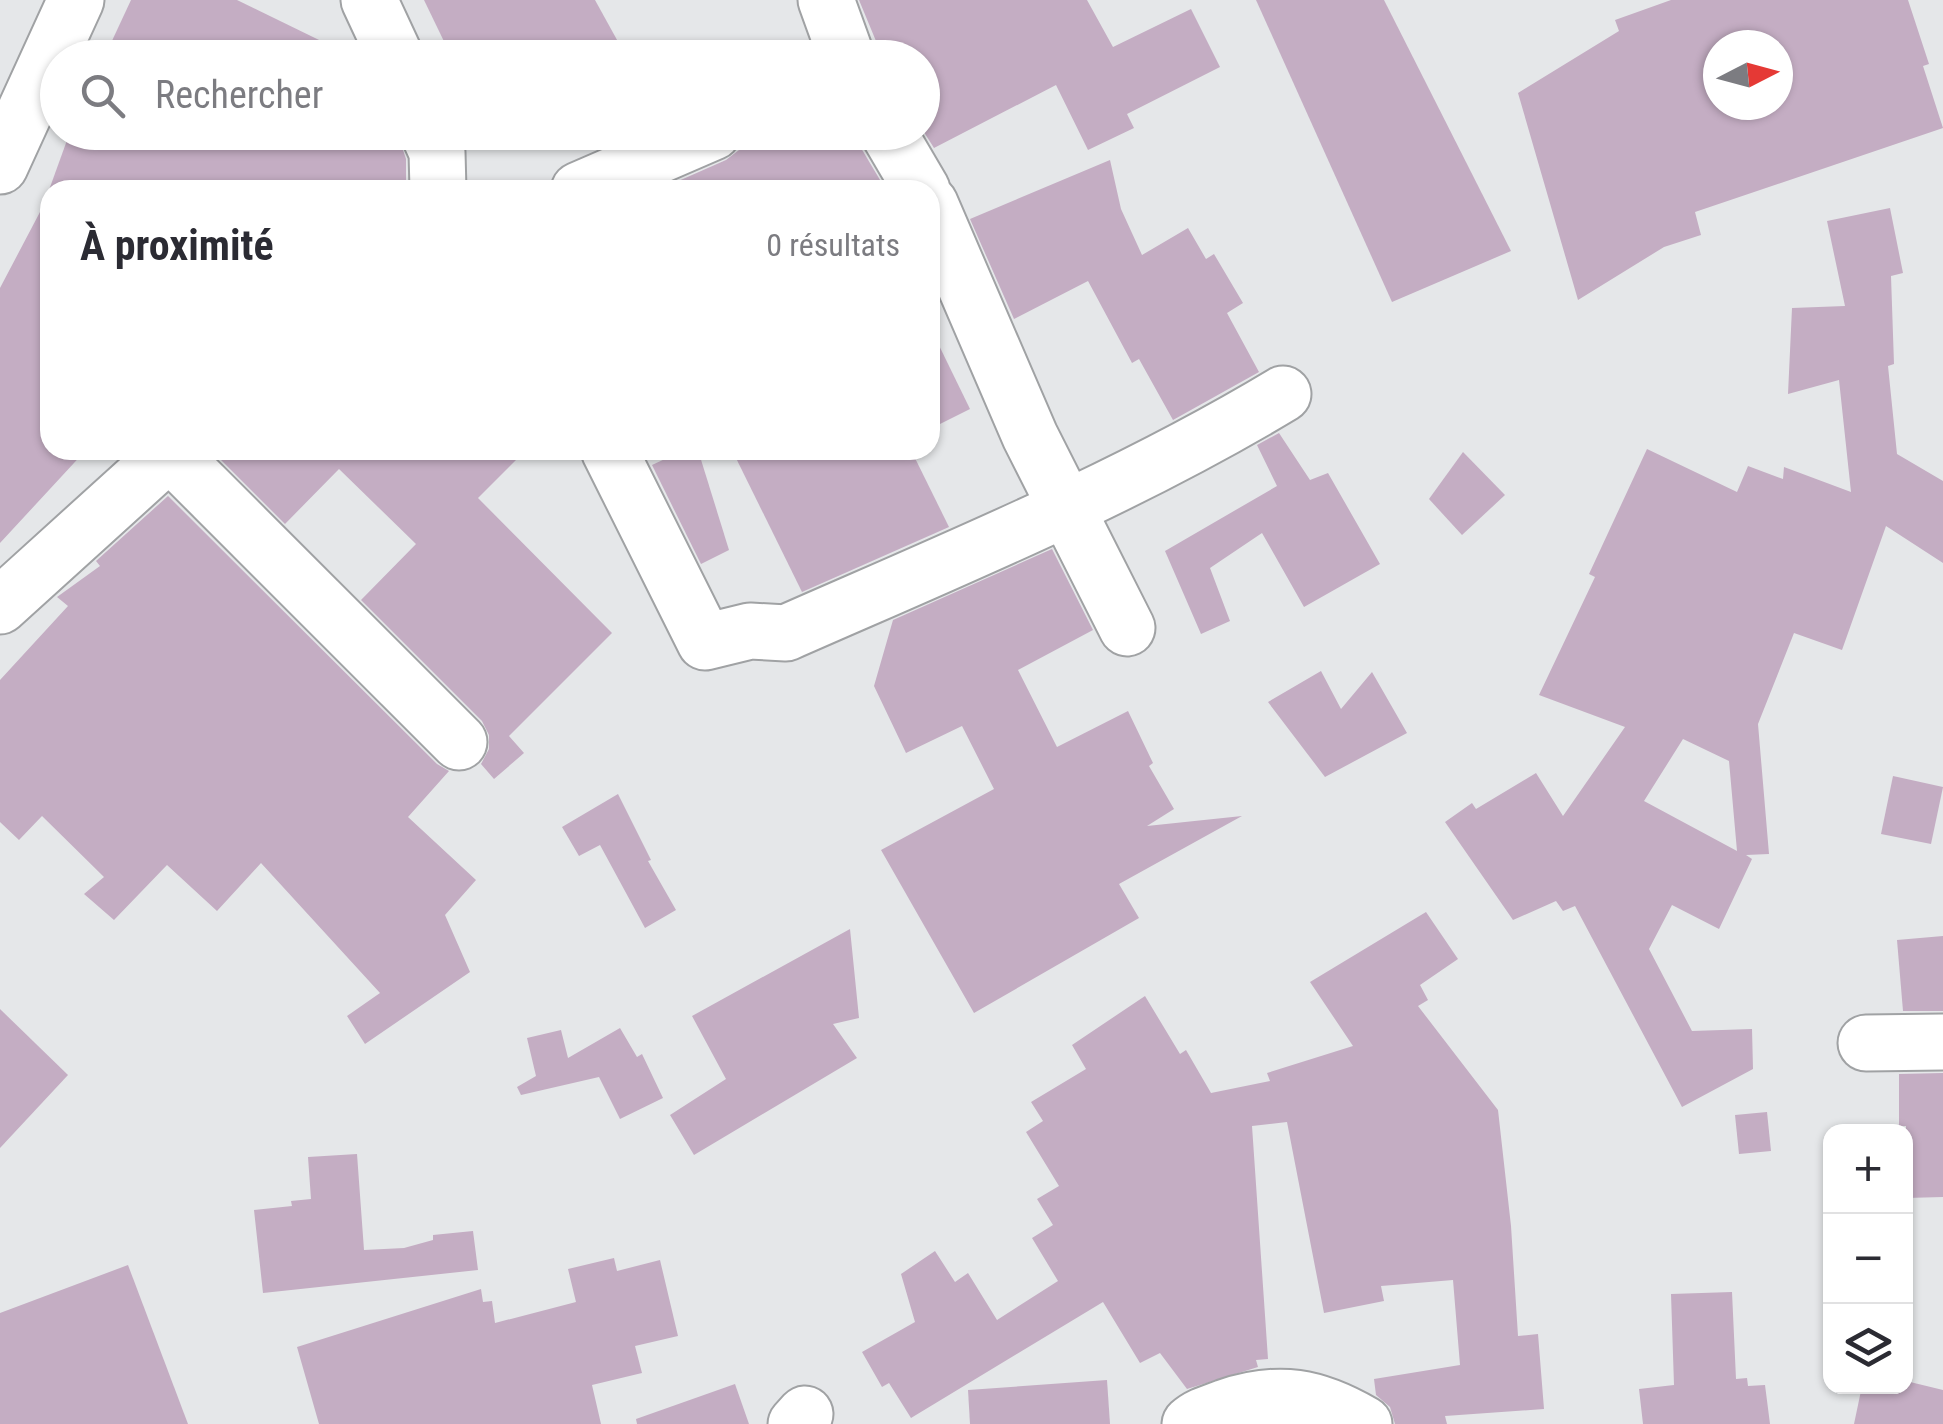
<!DOCTYPE html>
<html lang="fr">
<head>
<meta charset="utf-8">
<style>
	body { margin:0; font-family:"Roboto Condensed",sans-serif; background:#f2f2f3; color:#2b2b33 }
	.controls { position:absolute; right:30px; bottom:30px; display:grid; overflow:hidden; border-radius:20px; box-shadow:0 2px 8px #0004 }
	.controls button { width:90px; height:90px; display:grid; place-items:center; padding:0; border:0; border-bottom:2px solid #e1e1e2; background:#fff; color:#2b2b33; font:50px sans-serif }
	.compass { position:absolute; left:1703px; top:30px; width:90px; height:90px; border-radius:50%; background:#fff; box-shadow:0 2px 8px #0004; rotate:84deg }
	.list { margin:0; padding:0; list-style:none }
	h2 { display:flex; justify-content:space-between; align-items:center; height:130px; margin:0; padding:0 40px; font-size:42px }
	h2 small { font-size:32px; font-weight:400; color:#7c7c81 }
	.icon { flex:none; width:55px; height:55px; fill:none; stroke:currentColor; stroke-width:2; stroke-linecap:round; stroke-linejoin:round }
	.map { position:relative; flex:none; width:1943px; height:1424px; overflow:hidden }
	.search { position:absolute; background:#fff; box-shadow:0 2px 8px #0004; left:40px; top:40px; width:900px; height:110px; display:flex; align-items:center; gap:25px; box-sizing:border-box; padding:0 35px; border-radius:55px; color:#7c7c81; font-size:38px }
	.panel { position:absolute; background:#fff; box-shadow:0 2px 8px #0004; left:40px; top:180px; width:900px; height:280px; border-radius:30px }
	.map>svg:first-child { display:block }
</style>
</head>
<body>
<div class="map">
<svg width="1943" height="1424" viewBox="0 0 1943 1424">
	<rect width="100%" height="100%" fill="#e5e7e9"/>
	<!-- building -->
	<g fill="#c4adc3" fill-rule="evenodd">
		<polygon points="131,0 237,0 356,58 104,58"/>
		<polygon points="424,0 595,0 627,58 452,58"/>
		<polygon points="859,0 1087,0 1113,47 1191,9 1220,67 1127,114 1134,128 1088,150 1056,85 934,148 922,129 922,58 883,58"/>
		<polygon points="1256,0 1384,0 1511,251 1392,302"/>
		<path d="M1671,0H1908L1929,64L1923,66L1943,128L1695,212L1701,235L1664,247L1578,300L1518,93L1619,31L1615,20ZM1718,45H1778V105H1718Z"/>
		<polygon points="70,132 397,132 406,159 406,180 389,190 49,190"/>
		<polygon points="745,132 857,132 861,148 886,190 658,190 726,160 739,150"/>
		<polygon points="1110,160 1121,209 1142,255 1188,228 1206,259 1214,254 1243,303 1227,313 1259,372 1173,420 1139,359 1132,363 1088,281 1014,319 970,219"/>
		<polygon points="50,193 50,450 86,450 0,543 0,288"/>
		<path d="M1890,208L1903,273L1891,276L1894,364L1888,366L1897,454L1943,481V563L1886,526L1842,650L1794,633L1758,724L1769,854L1746,855L1752,859L1719,929L1672,905L1649,949L1692,1031L1752,1029L1753,1069L1682,1107L1575,906L1563,911L1556,901L1513,920L1445,822L1472,803L1476,809L1536,773L1563,816L1625,727L1539,695L1595,577L1589,574L1647,449L1737,492L1748,466L1783,479L1784,467L1851,492L1839,380L1788,394L1792,308L1845,306L1827,221ZM1683,739L1729,761L1737,851L1644,801Z"/>
		<polygon points="930,327 970,409 930,429"/>
		<polygon points="1279,433 1310,480 1328,473 1380,564 1304,607 1262,533 1210,568 1230,621 1201,634 1165,551 1277,486 1257,445"/>
		<polygon points="211,450 526,450 478,498 612,633 509,736 524,753 494,779 481,764 489,749 489,735 482,721 361,600 416,544 339,469 285,524"/>
		<polygon points="684,450 698,450 729,550 701,564 652,465"/>
		<polygon points="732,450 911,450 949,527 802,592"/>
		<polygon points="1463,452 1505,495 1462,535 1429,499"/>
		<polygon points="168,496 437,764 449,771 408,817 476,880 445,915 470,972 365,1044 347,1016 380,993 261,863 217,911 167,865 114,920 84,894 104,877 42,816 19,840 0,822 0,680 68,606 57,597 100,566 96,561"/>
		<polygon points="1052,549 1093,630 1018,670 1057,747 1128,711 1153,763 1149,766 1174,809 1147,826 1242,816 1119,884 1139,918 974,1013 881,850 994,789 962,726 906,753 874,686 893,620"/>
		<polygon points="1321,671 1341,709 1372,672 1407,733 1325,777 1268,702"/>
		<polygon points="1893,776 1943,787 1931,844 1881,834"/>
		<polygon points="618,794 651,860 648,861 676,910 645,928 600,845 579,856 562,827"/>
		<polygon points="1426,912 1458,959 1420,985 1428,1000 1418,1006 1498,1110 1511,1226 1518,1336 1538,1334 1544,1409 1445,1416 1447,1424 1395,1424 1390,1407 1376,1395 1374,1379 1460,1365 1453,1280 1381,1286 1384,1301 1324,1313 1287,1122 1252,1126 1268,1359 1256,1360 1258,1367 1187,1389 1160,1353 1140,1363 1103,1302 911,1418 889,1383 882,1387 862,1352 915,1322 901,1274 935,1251 955,1282 968,1273 997,1320 1058,1281 1032,1238 1053,1225 1037,1199 1059,1186 1026,1132 1043,1121 1031,1102 1086,1069 1072,1045 1145,996 1180,1054 1186,1050 1211,1093 1270,1081 1267,1073 1353,1046 1310,982"/>
		<polygon points="850,929 859,1018 833,1024 857,1058 694,1155 670,1115 726,1079 692,1016"/>
		<polygon points="1943,936 1943,1011 1903,1011 1897,940"/>
		<polygon points="0,1009 68,1075 0,1148"/>
		<polygon points="620,1028 637,1057 642,1054 663,1098 620,1119 599,1077 521,1095 517,1087 536,1076 527,1038 561,1030 568,1058"/>
		<polygon points="1943,1073 1943,1197 1906,1198 1906,1126 1899,1126 1899,1074"/>
		<polygon points="1767,1112 1771,1151 1739,1154 1735,1115"/>
		<polygon points="357,1154 364,1250 404,1248 433,1240 433,1235 473,1231 478,1270 263,1293 254,1210 292,1206 291,1201 311,1199 308,1157"/>
		<polygon points="614,1258 617,1271 660,1260 678,1336 635,1346 642,1373 592,1385 601,1424 319,1424 297,1347 481,1289 483,1302 492,1301 495,1323 576,1302 568,1269"/>
		<polygon points="128,1265 188,1424 0,1424 0,1313"/>
		<polygon points="1732,1292 1736,1379 1747,1378 1748,1386 1765,1385 1770,1424 1643,1424 1639,1389 1674,1385 1671,1294"/>
		<polygon points="1107,1380 1110,1424 970,1424 968,1390"/>
		<polygon points="1906,1381 1943,1390 1943,1424 1854,1424 1862,1386 1906,1386"/>
		<polygon points="735,1384 749,1424 637,1424 636,1419"/>
	</g>
	<g fill="none" stroke-linecap="round" stroke-linejoin="round">
		<!-- minor casing -->
		<g stroke="#a0a2a4" stroke-width="59">
			<g id="minor">
				<polyline points="369,0 396,58"/>
				<polyline points="826,0 847,58"/>
				<polyline points="428,132 437,152 438,190"/>
				<polyline points="888,132 922,190"/>
				<polyline points="0,166 76,0"/>
				<polyline points="579,190 713,132"/>
				<polyline points="930,204 1030,436 1127,628"/>
				<path d="M609,450L705,642L750,631L786,633C954,559 1125,489 1283,394"/>
				<polyline points="169,452 459,742"/>
				<polyline points="0,606 172,450"/>
				<polyline points="1866,1043 1943,1042"/>
				<polyline points="796,1424 805,1414"/>
				<path d="M1190,1424C1200,1415 1213,1412 1226,1407C1279,1389 1316,1396 1364,1424"/>
			</g>
		</g>
		<!-- minor -->
		<use href="#minor" stroke="#fff" stroke-width="55"/>
	</g>
</svg>
<div class="controls">
<button>+</button>
<button>−</button>
<button><svg class="icon" aria-label="layers" viewBox="0 0 24 24"><path d="M12 4l9 5-9 5-9-5zM3 14l9 5 9-5"/></svg></button>
</div>
<svg class="compass" viewBox="-18 -18 36 36"><path d="M0-13l5 13h-10z" fill="#e53935"/><path d="M0 13l5-13h-10z" fill="#7c7c81"/></svg>
<div class="search"><svg class="icon" aria-label="search" viewBox="0 0 24 24"><circle cx="10" cy="10" r="6"/><path d="M15 15l6 6"/></svg>Rechercher</div>
<section class="panel">
<h2>À proximité<small>0 résultats</small></h2>
<ul class="list">
</ul>
</section>
</div>
</body>
</html>
